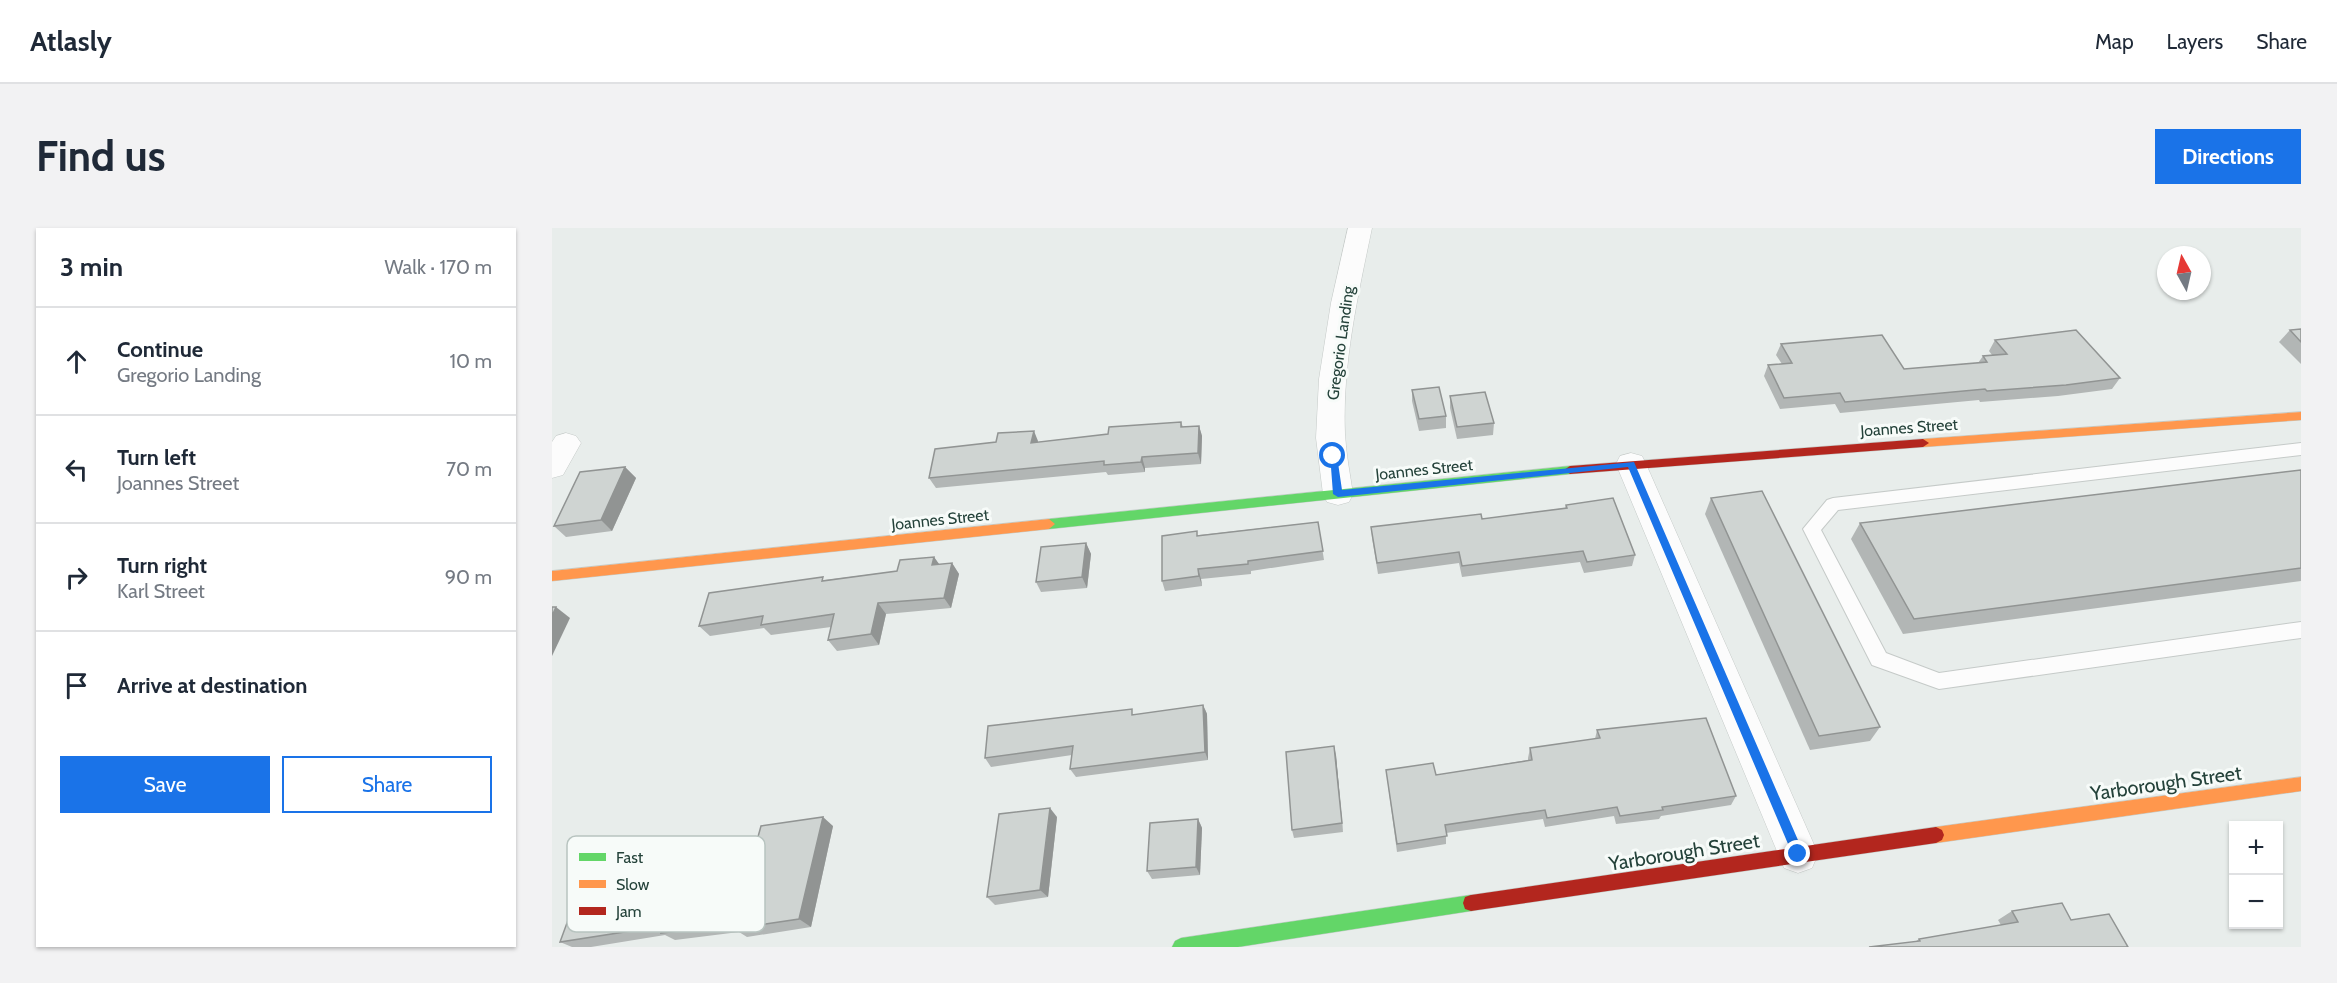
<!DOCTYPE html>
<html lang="en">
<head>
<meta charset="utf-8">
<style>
	body { margin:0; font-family:Cabin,sans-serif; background:#f2f2f3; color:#1f2937 }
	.controls { position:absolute; right:18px; bottom:18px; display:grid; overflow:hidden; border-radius:0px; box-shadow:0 2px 4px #0004 }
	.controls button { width:54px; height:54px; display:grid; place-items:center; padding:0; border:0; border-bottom:2px solid #e0e1e3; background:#fff; color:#1f2937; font:30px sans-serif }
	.compass { position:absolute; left:1605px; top:18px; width:54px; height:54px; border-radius:50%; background:#fff; box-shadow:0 2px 4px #0004; rotate:352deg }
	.stop { position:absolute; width:18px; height:18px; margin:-14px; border:4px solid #1a73e8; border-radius:50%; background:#fff }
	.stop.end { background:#1a73e8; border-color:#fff; box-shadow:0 2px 6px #0008 }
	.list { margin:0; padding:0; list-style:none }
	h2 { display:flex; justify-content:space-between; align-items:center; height:78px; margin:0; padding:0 24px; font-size:26px }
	h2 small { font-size:20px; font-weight:400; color:#747a83 }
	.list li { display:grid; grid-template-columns:39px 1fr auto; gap:18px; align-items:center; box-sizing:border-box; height:108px; padding:0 24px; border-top:2px solid #e0e1e3 }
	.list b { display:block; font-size:22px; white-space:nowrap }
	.list p { margin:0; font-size:20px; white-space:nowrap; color:#747a83 }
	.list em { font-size:20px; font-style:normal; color:#747a83 }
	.actions { display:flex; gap:12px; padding:18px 24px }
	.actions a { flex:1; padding:14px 0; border:2px solid #1a73e8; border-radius:0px; text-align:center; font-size:21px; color:#1a73e8 }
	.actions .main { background:#1a73e8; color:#fff }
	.icon { flex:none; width:33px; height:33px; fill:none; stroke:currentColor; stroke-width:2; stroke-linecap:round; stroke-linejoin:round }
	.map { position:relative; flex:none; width:1749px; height:719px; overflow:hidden; border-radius:0px }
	header { display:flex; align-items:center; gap:36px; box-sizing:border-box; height:84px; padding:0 30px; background:#fff; border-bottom:2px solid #e0e1e3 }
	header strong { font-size:28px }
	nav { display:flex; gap:33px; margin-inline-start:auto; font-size:21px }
	.intro { display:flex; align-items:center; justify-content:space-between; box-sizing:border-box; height:144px; padding:0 36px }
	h1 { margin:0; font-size:42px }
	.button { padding:15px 27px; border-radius:0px; background:#1a73e8; color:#fff; font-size:21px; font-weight:700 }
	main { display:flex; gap:36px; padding:0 36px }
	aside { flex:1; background:#fff; border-radius:0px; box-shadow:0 2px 4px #0004 }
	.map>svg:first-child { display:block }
</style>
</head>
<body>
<header>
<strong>Atlasly</strong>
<nav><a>Map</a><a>Layers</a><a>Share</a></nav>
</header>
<div class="intro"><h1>Find us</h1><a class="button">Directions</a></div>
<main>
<aside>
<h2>3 min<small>Walk · 170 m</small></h2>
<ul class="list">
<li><svg class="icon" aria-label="ahead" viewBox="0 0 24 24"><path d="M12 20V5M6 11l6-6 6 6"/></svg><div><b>Continue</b><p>Gregorio Landing</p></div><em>10 m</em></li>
<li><svg class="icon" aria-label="left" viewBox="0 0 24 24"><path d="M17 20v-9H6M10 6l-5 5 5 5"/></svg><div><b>Turn left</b><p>Joannes Street</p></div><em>70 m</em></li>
<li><svg class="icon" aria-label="right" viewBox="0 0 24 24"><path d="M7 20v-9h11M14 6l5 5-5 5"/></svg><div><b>Turn right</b><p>Karl Street</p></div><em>90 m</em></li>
<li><svg class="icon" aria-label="arrive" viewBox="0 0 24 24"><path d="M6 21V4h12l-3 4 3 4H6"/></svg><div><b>Arrive at destination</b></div></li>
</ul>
<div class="actions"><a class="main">Save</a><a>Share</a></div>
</aside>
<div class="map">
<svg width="1749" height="719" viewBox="0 0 1749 719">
	<rect width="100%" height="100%" fill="#e8edeb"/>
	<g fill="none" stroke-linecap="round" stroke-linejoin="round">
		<!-- lane casing -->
		<g stroke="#c5cac8" stroke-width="2">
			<polygon id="lane" points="1749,215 1749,227 1286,282 1269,302 1334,425 1387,445 1749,394 1749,410 1387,461 1320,437 1251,301 1275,272 1281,270"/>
		</g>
		<!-- street casing -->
		<g stroke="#c5cac8" stroke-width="1">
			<g id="street">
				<path d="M796,0H820C806,67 790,137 793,206C794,226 798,246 801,266L797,274L786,277L775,274L771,266L764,210L767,151L779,75Z"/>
				<polygon points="14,205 24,208 29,215 11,247 0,250 0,214 4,208"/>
				<polygon points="1079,225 1090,228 1094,236 1260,612 1266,626 1260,640 1246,645 1232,640 1064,236 1068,228"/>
			</g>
		</g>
		<!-- fast casing -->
		<g stroke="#c3cbc8" stroke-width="1">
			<g id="fast">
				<polygon points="1018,238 1024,242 1018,246 497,301 491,296 497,291"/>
				<polygon points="919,667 925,669 927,675 925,681 919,683 686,719 620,719 623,713 629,710"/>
			</g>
		</g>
		<!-- slow casing -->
		<g stroke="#c3cbc8" stroke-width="1">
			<g id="slow">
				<polygon points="1749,184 1749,192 1371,219 1365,215 1371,211"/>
				<polygon points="497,291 503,296 497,301 0,353 0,343"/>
				<polygon points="1749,549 1749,563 1384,615 1378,612 1376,607 1378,602 1384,599"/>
			</g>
		</g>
		<!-- jam casing -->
		<g stroke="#c3cbc8" stroke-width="1">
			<g id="jam">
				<polygon points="1371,211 1377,215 1371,219 1018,246 1012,242 1018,238"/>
				<polygon points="1384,599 1390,602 1392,607 1390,612 1384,615 919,683 913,681 911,675 913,669 919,667"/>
			</g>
		</g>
		<!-- lane -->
		<use href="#lane" fill="#fcfcfc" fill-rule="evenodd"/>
		<!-- street -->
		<use href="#street" fill="#fcfcfc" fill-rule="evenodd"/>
		<!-- fast -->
		<use href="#fast" fill="#63d668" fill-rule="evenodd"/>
		<!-- slow -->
		<use href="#slow" fill="#ff974d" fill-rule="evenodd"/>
		<!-- jam -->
		<use href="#jam" fill="#b3261e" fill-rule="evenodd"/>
	</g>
	<!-- wall -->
	<g fill="#b2b6b5">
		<polygon points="1749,101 1749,136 1727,114 1738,102"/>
		<polygon points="1443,112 1568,150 1560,161 1506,168 1428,174 1427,172 1288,185 1283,176 1228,181 1212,148 1216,137 1230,136 1224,127 1229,116 1352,141 1426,135 1431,128 1440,127 1437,123"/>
		<polygon points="860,162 894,188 894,200 867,203 860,173"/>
		<polygon points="898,168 942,195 941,207 905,211 898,180"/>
		<polygon points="629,194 631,199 647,198 650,208 649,236 593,240 593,244 556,247 554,244 384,260 377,250 444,214 486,214 556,206"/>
		<polygon points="73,239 84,250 60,303 14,309 2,298"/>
		<polygon points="1749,242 1749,353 1351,406 1299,311 1308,295"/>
		<polygon points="1159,270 1328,499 1318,513 1258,522 1153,286"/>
		<polygon points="1014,277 1083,327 1080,338 1032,345 1028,334 910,349 907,335 826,346 820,310 819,299 930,291 1013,280"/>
		<polygon points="766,294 772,332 699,343 699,346 649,351 650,358 613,363 610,353 647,307"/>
		<polygon points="534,315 539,326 535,360 489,364 484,354"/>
		<polygon points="382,329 387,337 400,335 407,346 399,380 334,386 327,417 285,423 276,412 279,399 219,407 212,400 158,408 147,398 273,352 345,343"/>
		<polygon points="651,477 655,486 656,532 524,549 518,541 520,527 439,539 433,530 583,487"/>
		<polygon points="1045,502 1184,568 1179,577 1109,588 1107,591 1064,596 1062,588 993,599 991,591 894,605 894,616 845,624 834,542 884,547 976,532 976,530 978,520 1043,511"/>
		<polygon points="784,527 791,604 742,610 740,602"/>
		<polygon points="505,589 496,669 443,677 435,669"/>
		<polygon points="646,591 650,600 648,647 600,651 595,643"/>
		<polygon points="281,598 259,699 195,709 187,704 123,712 113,707 39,719 20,719 8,714 106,632 113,637 201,627"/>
		<polygon points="1460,683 1519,692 1363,714 1367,711 1449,697 1446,692"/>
	</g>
	<!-- shaded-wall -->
	<g fill="#919493">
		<polygon points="647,198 650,208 649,236 646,225"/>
		<polygon points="482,203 486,213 484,225 479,215"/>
		<polygon points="590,229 593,240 593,244 589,234"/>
		<polygon points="73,239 84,250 60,303 49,292"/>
		<polygon points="534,315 539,326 535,360 530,349"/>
		<polygon points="382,329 390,340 380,337"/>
		<polygon points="400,335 407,346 399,380 392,370"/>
		<polygon points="646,341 649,351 650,358 647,348"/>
		<polygon points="326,375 334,386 327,417 319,406"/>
		<polygon points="4,379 18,390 0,428 0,388"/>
		<polygon points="651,477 655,486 656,532 653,524"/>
		<polygon points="782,518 784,527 791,604 790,595"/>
		<polygon points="498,580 505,589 496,669 488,662"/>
		<polygon points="271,589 281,598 259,699 247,691"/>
		<polygon points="646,591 650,600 648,647 644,639"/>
		<polygon points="106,632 120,640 104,637"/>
	</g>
	<!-- building -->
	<g fill="#cfd4d2" stroke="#919493" stroke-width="1.5">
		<polygon points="1749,101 1749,114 1738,102"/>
		<polygon points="1524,102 1568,150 1514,157 1435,163 1433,161 1293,174 1288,165 1232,170 1216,137 1240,135 1229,116 1330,107 1352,141 1435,134 1431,128 1455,126 1443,112"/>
		<polygon points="887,159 894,188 867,191 860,162"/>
		<polygon points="933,164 942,195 905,199 898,168"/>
		<polygon points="629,194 629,199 647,198 646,225 590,229 589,234 552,237 552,233 377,250 383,221 444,214 446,205 482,203 479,215 556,206 557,199"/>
		<polygon points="73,239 49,292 2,298 28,244"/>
		<polygon points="1749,242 1749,340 1362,391 1308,295"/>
		<polygon points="1210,263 1328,499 1267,508 1159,270"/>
		<polygon points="1061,270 1083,327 1035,334 1031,323 910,338 907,324 825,335 819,299 929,286 930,291 1015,280 1014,277"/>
		<polygon points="766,294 771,323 696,333 696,336 646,341 647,348 610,353 610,308 645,303 645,308"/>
		<polygon points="534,315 530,349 484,354 489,319"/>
		<polygon points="382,329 380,337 400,335 392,370 326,375 319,406 276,412 282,386 209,397 211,388 147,398 157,365 271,349 270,353 345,343 348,332"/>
		<polygon points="0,379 4,379 0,388"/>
		<polygon points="651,477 653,524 518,541 521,518 433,530 436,498 580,481 580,487"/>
		<polygon points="1154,490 1184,568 1110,579 1111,582 1068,588 1065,579 995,590 993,582 893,597 895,608 845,616 834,542 881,535 884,547 980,532 978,520 1048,510 1045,502"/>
		<polygon points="782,518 790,595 740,602 734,524"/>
		<polygon points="498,580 488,662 435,669 447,586"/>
		<polygon points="271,589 247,691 181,701 183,696 109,705 111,698 8,714 34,643 106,632 104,637 201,627 209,598"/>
		<polygon points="646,591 644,639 595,643 598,595"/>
		<polygon points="1510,675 1519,692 1557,686 1576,719 1317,719 1368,713 1367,711 1466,694 1460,683"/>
	</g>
	<!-- route -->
	<polygon fill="#1a73e8" points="778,226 785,228 790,262 1082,234 1252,626 1251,630 1242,630 1076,239 786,269 781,266"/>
	<g text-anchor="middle" stroke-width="6" stroke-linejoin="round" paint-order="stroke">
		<!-- street labels -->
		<g font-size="16" fill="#24423a" stroke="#f7fbf9">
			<text transform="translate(788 115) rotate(-82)" y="6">Gregorio Landing</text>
			<text transform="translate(1357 199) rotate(-4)" y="6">Joannes Street</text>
			<text transform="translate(872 241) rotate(-6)" y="6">Joannes Street</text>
			<text transform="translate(388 291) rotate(-6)" y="6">Joannes Street</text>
		</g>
		<!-- near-street labels -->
		<g font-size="20" fill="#24423a" stroke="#f7fbf9">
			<text transform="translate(1614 555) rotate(-8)" y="7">Yarborough Street</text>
			<text transform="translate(1132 624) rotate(-9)" y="7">Yarborough Street</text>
		</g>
	</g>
	<!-- legend -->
	<rect x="15" y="608" width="198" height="96" rx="9" fill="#f7fbf9" stroke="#b8c4c0" stroke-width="1.5"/>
	<rect x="27" y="625" width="27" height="8" fill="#63d668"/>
	<rect x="27" y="652" width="27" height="8" fill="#ff974d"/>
	<rect x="27" y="679" width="27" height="8" fill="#b3261e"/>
	<g font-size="16" fill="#24423a">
		<text x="64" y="635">Fast</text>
		<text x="64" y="662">Slow</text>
		<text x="64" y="689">Jam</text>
	</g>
</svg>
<div class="controls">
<button>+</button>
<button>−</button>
</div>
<svg class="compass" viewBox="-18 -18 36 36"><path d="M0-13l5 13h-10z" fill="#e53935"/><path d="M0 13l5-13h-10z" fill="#747a83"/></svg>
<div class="stop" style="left:781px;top:228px"></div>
<div class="stop end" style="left:1246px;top:626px"></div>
</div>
</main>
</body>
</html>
